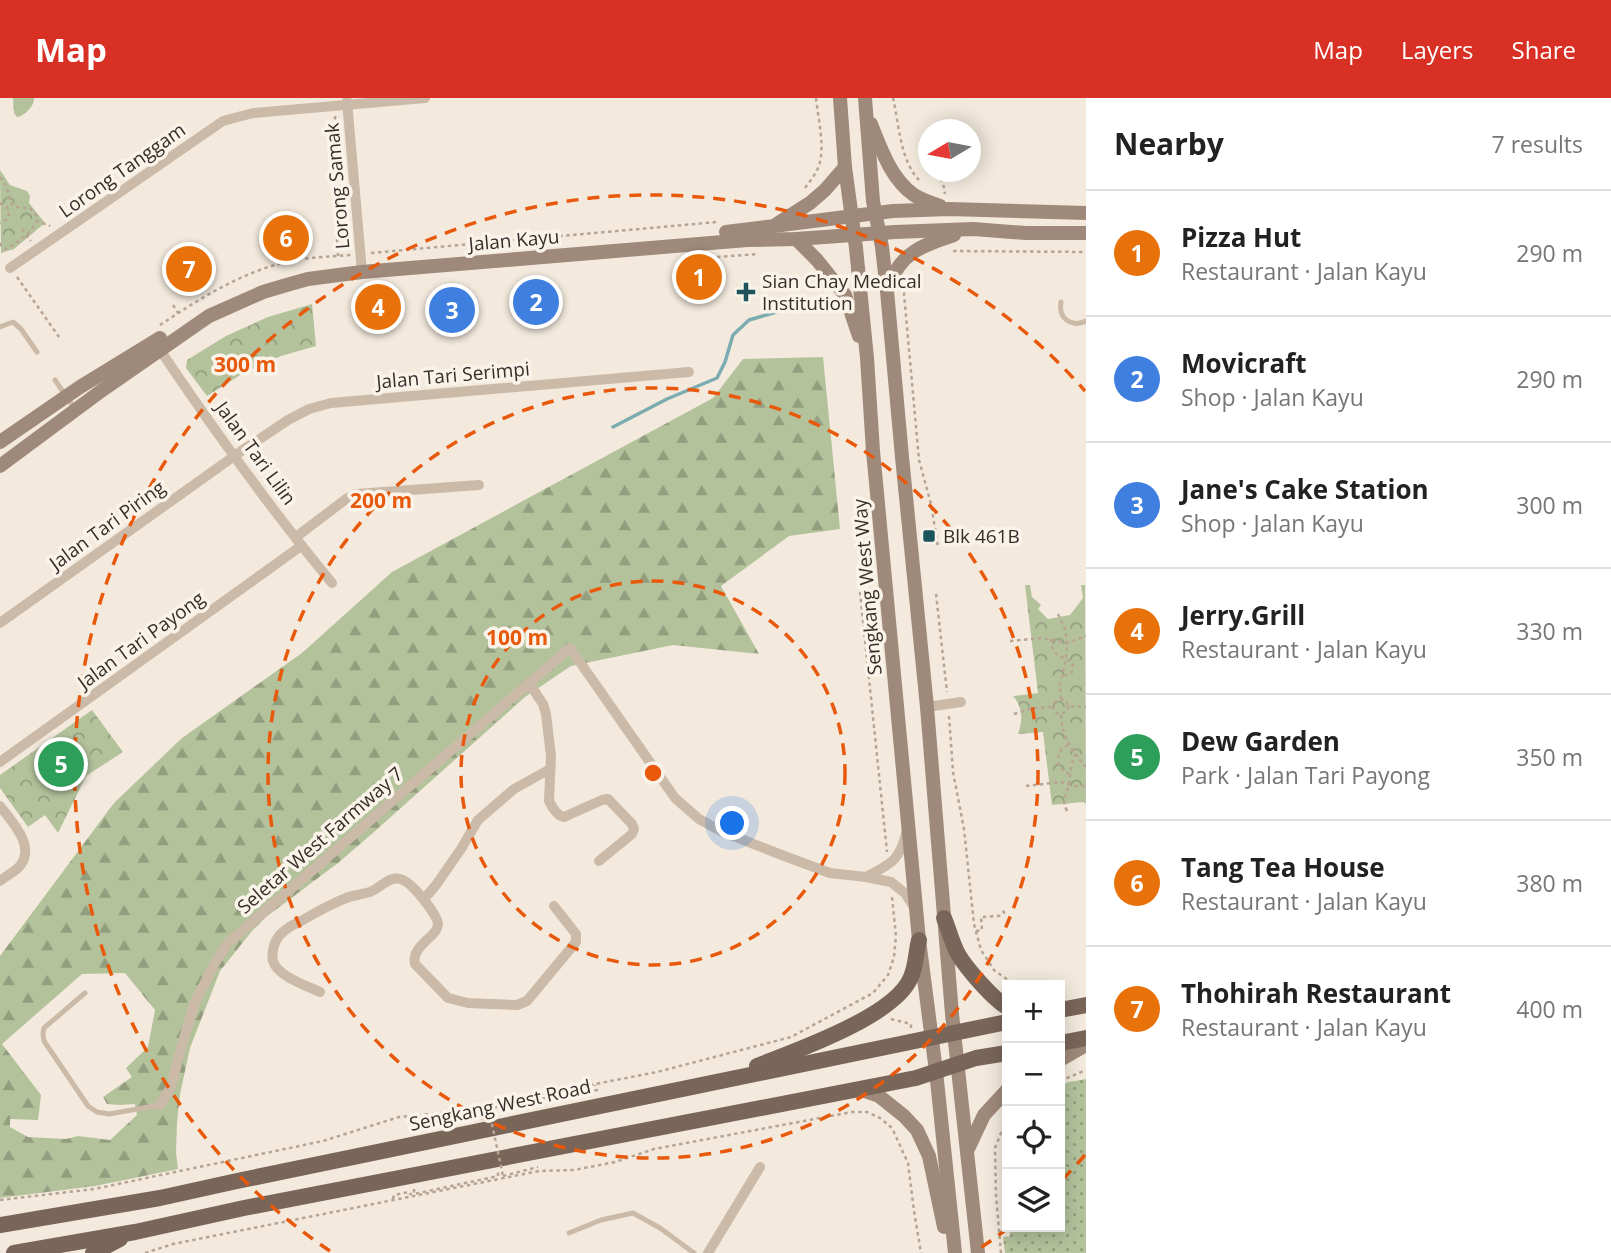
<!DOCTYPE html>
<html lang="en">
<head>
<meta charset="utf-8">
<style>
	body { margin:0; font-family:"Open Sans",sans-serif; background:#f6f6f6; color:#222 }
	.controls { position:absolute; right:21px; bottom:21px; display:grid; overflow:hidden; border-radius:0px; box-shadow:0 4px 18px #0003 }
	.controls button { width:63px; height:63px; display:grid; place-items:center; padding:0; border:0; border-bottom:2px solid #e0e0e0; background:#fff; color:#222; font:35px sans-serif }
	.compass { position:absolute; left:918px; top:21px; width:63px; height:63px; border-radius:50%; background:#fff; box-shadow:0 4px 18px #0003; rotate:260deg }
	.you { position:absolute; left:733px; top:726px; width:24px; height:24px; margin:-18px; border:5px solid #fff; border-radius:50%; background:#1a73e8; box-shadow:0 0 0 10px #1a73e833 }
	.badge { display:grid; place-items:center; width:46px; height:46px; border-radius:50%; background:#d93025; color:#fff; font-size:23px; font-weight:700 }
	.pin { position:absolute; translate:-50% -50%; border:4px solid #fff; box-shadow:0 2px 7px #0006 }
	.list { margin:0; padding:0; list-style:none }
	h2 { display:flex; justify-content:space-between; align-items:center; height:91px; margin:0; padding:0 28px; font-size:30px }
	h2 small { font-size:23px; font-weight:400; color:#767676 }
	.list li { display:grid; grid-template-columns:46px 1fr auto; gap:21px; align-items:center; box-sizing:border-box; height:126px; padding:0 28px; border-top:2px solid #e0e0e0 }
	.list b { display:block; font-size:26px; white-space:nowrap }
	.list p { margin:0; font-size:23px; white-space:nowrap; color:#767676 }
	.list em { font-size:23px; font-style:normal; color:#767676 }
	.icon { flex:none; width:38px; height:38px; fill:none; stroke:currentColor; stroke-width:2; stroke-linecap:round; stroke-linejoin:round }
	.map { position:relative; flex:none; width:1086px; height:1155px; overflow:hidden }
	header { display:flex; align-items:center; gap:42px; box-sizing:border-box; height:98px; padding:0 35px; background:#d93025; color:#fff }
	header strong { font-size:33px }
	nav { display:flex; gap:38px; margin-inline-start:auto; font-size:24px }
	main { display:flex }
	aside { flex:1; background:#fff }
	.map>svg:first-child { display:block }
</style>
</head>
<body>
<header>
<strong>Map</strong>
<nav><a>Map</a><a>Layers</a><a>Share</a></nav>
</header>
<main>
<div class="map">
<svg width="1086" height="1155" viewBox="0 0 1086 1155">
	<defs>
		<pattern id="grass-dots" width="8" height="8" patternUnits="userSpaceOnUse" patternTransform="scale(1.75)"><rect width="8" height="8" fill="#b4c29c"/><path d="M2 2h.1M6 6h.1" fill="none" stroke="#939e7f" stroke-width="1.8" stroke-linecap="round"/></pattern>
		<pattern id="forest-firs" width="22" height="20" patternUnits="userSpaceOnUse" patternTransform="scale(1.75)"><rect width="22" height="20" fill="#b4c29c"/><path d="M5 1l3.5 6h-7zM16 11l3.5 6h-7z" fill="#939e7f"/></pattern>
		<pattern id="park-crowns" width="20" height="18" patternUnits="userSpaceOnUse" patternTransform="scale(1.75)"><rect width="20" height="18" fill="#b4c29c"/><path d="M2 6a3 3 0 1 1 6 0M12 15a3 3 0 1 1 6 0" fill="none" stroke="#939e7f"/></pattern>
	</defs>
	<rect width="100%" height="100%" fill="#f3eadd"/>
	<!-- grass -->
	<g fill="url(#grass-dots)">
		<polygon points="1086,981 1086,1155 1005,1155 1003,1139 1010,1138 1009,1129 1060,1129 1060,988 1069,984"/>
		<polygon points="1007,1040 1007,1105 1002,1055"/>
	</g>
	<!-- forest -->
	<path fill="url(#forest-firs)" fill-rule="evenodd" d="M823,259L840,431L789,438L721,488L759,556L673,547L571,568L525,599L374,734L338,765L266,819L252,833L220,873L190,950L180,996L177,1025L176,1054L178,1071L95,1088L0,1100V858L114,705L182,640L302,555L392,474L713,300L743,261ZM125,875L155,912L148,949L126,970L132,979L103,999L107,1006L120,1007L135,1006L137,1017L110,1042L78,1038L66,1041L28,1039L10,1029V1021L38,1022L41,997L2,946L82,876Z"/>
	<!-- park -->
	<g fill="url(#park-crowns)">
		<path d="M13,0H34C35,7 25,18 17,19L14,15Z"/>
		<polygon points="0,72 10,87 27,93 30,98 29,105 45,125 14,151 1,155"/>
		<polygon points="312,206 316,248 281,258 245,274 207,298 186,270 187,262 226,238 268,219"/>
		<path d="M1025,487H1030L1032,499L1041,507L1038,511L1048,521L1070,517L1083,500L1081,487H1085L1086,706L1083,704L1052,707L1043,634L1018,636C1023,623 1023,609 1013,598L1038,595Z"/>
		<polygon points="92,612 123,654 86,678 58,735 45,717 28,729 0,690 0,677"/>
	</g>
	<g fill="none" stroke-linecap="round" stroke-linejoin="round">
		<!-- stream -->
		<polyline stroke="#7bacb1" stroke-width="3.5" points="613,329 667,301 717,280 725,264 733,237 749,222 783,212"/>
		<!-- path -->
		<g stroke="#b7a493" stroke-width="2.5" stroke-dasharray="3.5 3.5" stroke-linecap="butt">
			<path d="M893,0C899,26 900,62 919,82"/>
			<polyline points="335,18 344,132 337,140 338,158"/>
			<polyline points="929,30 929,32"/>
			<polyline points="938,74 943,85 945,96"/>
			<path d="M0,79C17,99 0,111 30,110L37,119V123L50,128"/>
			<path d="M805,90C810,83 815,77 818,70C826,52 818,20 816,0"/>
			<polyline points="0,105 7,109 9,117 6,122 0,125"/>
			<polyline points="22,131 31,143"/>
			<path d="M0,145L2,149L6,151C16,146 33,133 37,123"/>
			<polyline points="953,153 1086,154"/>
			<polyline points="371,155 717,124"/>
			<polyline points="703,160 759,156"/>
			<polyline points="17,179 59,239"/>
			<polyline points="908,181 904,196 919,362 931,406 938,449"/>
			<polyline points="173,207 178,215"/>
			<path d="M160,227C204,198 249,169 302,161C318,159 334,158 351,157"/>
			<polyline points="860,494 887,754"/>
			<polyline points="936,496 947,594"/>
			<polyline points="1058,516 1065,531 1067,545 1066,561 1060,587 1061,601"/>
			<polyline points="862,529 872,528"/>
			<path d="M1051,541C1051,568 1081,554 1071,576L1061,578"/>
			<polyline points="1010,543 1042,540 1067,545 1086,538"/>
			<polyline points="1068,608 1067,613 1061,616 1056,615 1053,609 1055,604 1061,601 1066,603 1068,608 1086,609"/>
			<polyline points="1014,616 1033,610 1052,609"/>
			<path d="M1061,617C1062,639 1072,653 1086,669"/>
			<polyline points="949,618 953,674 964,731 974,826 981,852 994,872 1014,886 1019,887"/>
			<path d="M1068,647C1058,652 1057,659 1059,669L1069,676"/>
			<polyline points="1026,688 1061,684 1074,688 1086,688"/>
			<path d="M1067,713C1062,702 1065,700 1068,690C1071,678 1069,671 1075,657"/>
			<polyline points="976,833 982,832 981,819 999,818 1004,815 1003,811"/>
			<polyline points="891,921 911,926 911,930"/>
			<polyline points="1060,983 1086,972"/>
			<polyline points="567,998 597,992 595,987"/>
			<polyline points="451,1015 452,1023 492,1014 491,1010 567,996 568,1000"/>
			<polyline points="452,1019 489,1012"/>
			<polyline points="503,1078 538,1069"/>
			<polyline points="414,1091 414,1096 498,1078 498,1074"/>
			<polyline points="393,1101 394,1097 409,1094 410,1096 412,1096"/>
			<polyline points="0,1102 94,1091 323,1043 399,1019 451,1014 657,974 791,939 873,895 888,877 894,859 896,838 892,799"/>
			<polyline points="145,1155 173,1146 539,1073 574,1072 615,1064 654,1051 852,1014 867,1014 880,1020 892,1030 908,1065 914,1113 921,1155"/>
			<polyline points="1001,1155 996,1097 995,1050 1007,1020"/>
		</g>
		<!-- service -->
		<g stroke="#cbbaa8" stroke-width="5">
			<path d="M1061,204C1058,220 1071,230 1086,223"/>
			<polyline points="0,229 13,224 21,231 37,254"/>
			<polyline points="55,282 75,311"/>
			<polyline points="85,895 44,930 43,936 44,943 88,1008 97,1014 109,1016 160,1007"/>
			<polyline points="569,1135 601,1122 633,1115 660,1130 694,1155"/>
		</g>
		<!-- minor -->
		<g stroke="#cbbaa8" stroke-width="10">
			<polyline points="347,3 362,174"/>
			<polyline points="10,170 223,23 253,15 425,0"/>
			<path d="M156,246C211,328 269,409 332,485"/>
			<polyline points="296,439 346,401 356,396 479,387"/>
			<polyline points="0,525 240,354 288,322 309,311 331,305 689,274"/>
			<path d="M529,585L543,606L546,616L551,658L549,703C552,709 557,718 564,719L602,702L608,701L632,726L634,731L632,736L599,763"/>
			<polyline points="927,609 961,604"/>
			<polyline points="0,664 301,448"/>
			<path d="M0,708C12,724 37,749 19,769C14,774 6,778 0,783"/>
			<path d="M866,779C890,766 900,763 906,735"/>
			<polyline points="424,801 436,787 461,751 478,722 514,691 550,671"/>
			<path d="M320,894C307,888 277,878 273,863C271,853 275,840 283,834C288,829 295,826 301,823C317,814 332,805 349,799C356,797 363,796 370,794C381,790 390,776 403,782C414,787 432,811 437,822C444,837 410,846 415,866L448,900L468,905L517,907L527,903L576,844V836L554,808"/>
			<polyline points="160,1007 171,989 181,950 195,904 216,863 228,845 570,550 675,700 699,721 721,733 779,756 830,775 866,779 891,784 905,795 914,809"/>
			<polyline points="708,1155 760,1069"/>
		</g>
		<!-- secondary -->
		<g stroke="#9f897a" stroke-width="14">
			<polyline points="840,0 845,69 856,150 867,260 873,353 919,842 936,973 955,1155"/>
			<polyline points="865,0 873,103 882,149 887,193 902,359 927,609 952,916 978,1155"/>
			<path d="M871,26C881,51 891,81 914,97C922,102 931,105 940,108"/>
			<polyline points="777,126 810,105 825,92 845,69"/>
			<polyline points="726,134 893,113 949,111 1086,115"/>
			<polyline points="796,141 817,162 845,197 859,238"/>
			<path d="M889,189C899,155 923,147 954,137"/>
			<polyline points="0,344 80,289 160,240"/>
			<polyline points="0,368 101,293 209,218 263,194 290,186 308,181 362,174 747,142 796,141 895,134 973,131 1026,135 1086,135"/>
			<polyline points="1060,962 1086,947"/>
			<polyline points="859,991 879,998 904,1018 917,1032 929,1058 944,1129"/>
			<polyline points="968,1051 984,1017 1007,992"/>
		</g>
		<!-- primary -->
		<g stroke="#7a6659" stroke-width="16">
			<path d="M944,820C949,832 952,845 958,856C966,870 994,902 1007,909"/>
			<polyline points="1060,912 1086,907"/>
			<polyline points="1060,945 1086,940"/>
			<path d="M757,968C795,953 896,918 911,879C916,868 916,854 919,842"/>
			<polyline points="0,1127 160,1100 237,1083 1007,924"/>
			<polyline points="14,1155 135,1134 244,1110 916,980 976,960 1007,955"/>
			<polyline points="93,1155 120,1141"/>
		</g>
		<!-- path-bridge -->
		<polyline stroke="#b7a493" stroke-width="2.5" stroke-dasharray="3.5 3.5" stroke-linecap="butt" points="489,1012 503,1078"/>
	</g>
	<!-- distance rings -->
	<g fill="none" stroke="#e8590c" stroke-width="3.5" stroke-dasharray="12 9">
		<circle cx="653" cy="675" r="192"/>
		<circle cx="653" cy="675" r="385"/>
		<path d="M1085 1057A577 577 0 0 1 1061 1083M1008 1130A577 577 0 0 1 976 1153M330 1153A577 577 0 1 1 1085 293"/>
	</g>
	<!-- markers -->
	<g fill="#1d545b" stroke="#faf3ea" stroke-width="2.5">
		<path d="M742.5 183.5h7v7h7v7h-7v7h-7v-7h-7v-7h7z"/>
		<rect x="922" y="431" width="14" height="14" rx="3.5"/>
	</g>
	<g text-anchor="middle" stroke-width="7" stroke-linejoin="round" paint-order="stroke">
		<!-- street labels -->
		<g font-size="19" fill="#382e29" stroke="#faf3ea">
			<text transform="translate(122 72) rotate(-35)" y="7">Lorong Tanggam</text>
			<text transform="translate(337 88) rotate(-95)" y="7">Lorong Samak</text>
			<text transform="translate(514 142) rotate(-5)" y="7">Jalan Kayu</text>
			<text transform="translate(453 277) rotate(-5)" y="7">Jalan Tari Serimpi</text>
			<text transform="translate(256 355) rotate(54)" y="7">Jalan Tari Lilin</text>
			<text transform="translate(107 427) rotate(-36)" y="7">Jalan Tari Piring</text>
			<text transform="translate(867 489) rotate(-95)" y="7">Sengkang West Way</text>
			<text transform="translate(141 542) rotate(-36)" y="7">Jalan Tari Payong</text>
			<text transform="translate(320 742) rotate(-41)" y="7">Seletar West Farmway 7</text>
			<text transform="translate(500 1007) rotate(-12)" y="7">Sengkang West Road</text>
		</g>
		<!-- poi labels -->
		<g font-size="19" fill="#382e29" stroke="#faf3ea" text-anchor="start">
			<text x="762" y="190">Sian Chay Medical<tspan x="762" dy="22">Institution</tspan></text>
			<text x="943" y="445">Blk 461B</text>
		</g>
	</g>
	<circle cx="653" cy="675" r="10" fill="#e8590c" stroke="#faf3ea" stroke-width="3.5"/>
	<g font-size="21" text-anchor="middle" font-weight="bold" fill="#e8590c" stroke="#faf3ea" stroke-width="7" stroke-linejoin="round" paint-order="stroke">
		<text x="245" y="274">300 m</text>
		<text x="381" y="410">200 m</text>
		<text x="517" y="547">100 m</text>
	</g>
</svg>
<div class="controls">
<button>+</button>
<button>−</button>
<button><svg class="icon" aria-label="locate" viewBox="0 0 24 24"><circle cx="12" cy="12" r="6"/><path d="M12 2v4M12 18v4M2 12h4M18 12h4"/></svg></button>
<button><svg class="icon" aria-label="layers" viewBox="0 0 24 24"><path d="M12 4l9 5-9 5-9-5zM3 14l9 5 9-5"/></svg></button>
</div>
<svg class="compass" viewBox="-18 -18 36 36"><path d="M0-13l5 13h-10z" fill="#e53935"/><path d="M0 13l5-13h-10z" fill="#767676"/></svg>
<div class="you"></div>
<div class="pin badge" style="left:699px;top:179px;background:#e8710a">1</div>
<div class="pin badge" style="left:536px;top:204px;background:#3f7fe0">2</div>
<div class="pin badge" style="left:452px;top:212px;background:#3f7fe0">3</div>
<div class="pin badge" style="left:378px;top:209px;background:#e8710a">4</div>
<div class="pin badge" style="left:61px;top:666px;background:#2e9e5b">5</div>
<div class="pin badge" style="left:286px;top:140px;background:#e8710a">6</div>
<div class="pin badge" style="left:189px;top:171px;background:#e8710a">7</div>
</div>
<aside>
<h2>Nearby<small>7 results</small></h2>
<ul class="list">
<li><span class="badge" style="background:#e8710a">1</span><div><b>Pizza Hut</b><p>Restaurant · Jalan Kayu</p></div><em>290 m</em></li>
<li><span class="badge" style="background:#3f7fe0">2</span><div><b>Movicraft</b><p>Shop · Jalan Kayu</p></div><em>290 m</em></li>
<li><span class="badge" style="background:#3f7fe0">3</span><div><b>Jane's Cake Station</b><p>Shop · Jalan Kayu</p></div><em>300 m</em></li>
<li><span class="badge" style="background:#e8710a">4</span><div><b>Jerry.Grill</b><p>Restaurant · Jalan Kayu</p></div><em>330 m</em></li>
<li><span class="badge" style="background:#2e9e5b">5</span><div><b>Dew Garden</b><p>Park · Jalan Tari Payong</p></div><em>350 m</em></li>
<li><span class="badge" style="background:#e8710a">6</span><div><b>Tang Tea House</b><p>Restaurant · Jalan Kayu</p></div><em>380 m</em></li>
<li><span class="badge" style="background:#e8710a">7</span><div><b>Thohirah Restaurant</b><p>Restaurant · Jalan Kayu</p></div><em>400 m</em></li>
</ul>
</aside>
</main>
</body>
</html>
